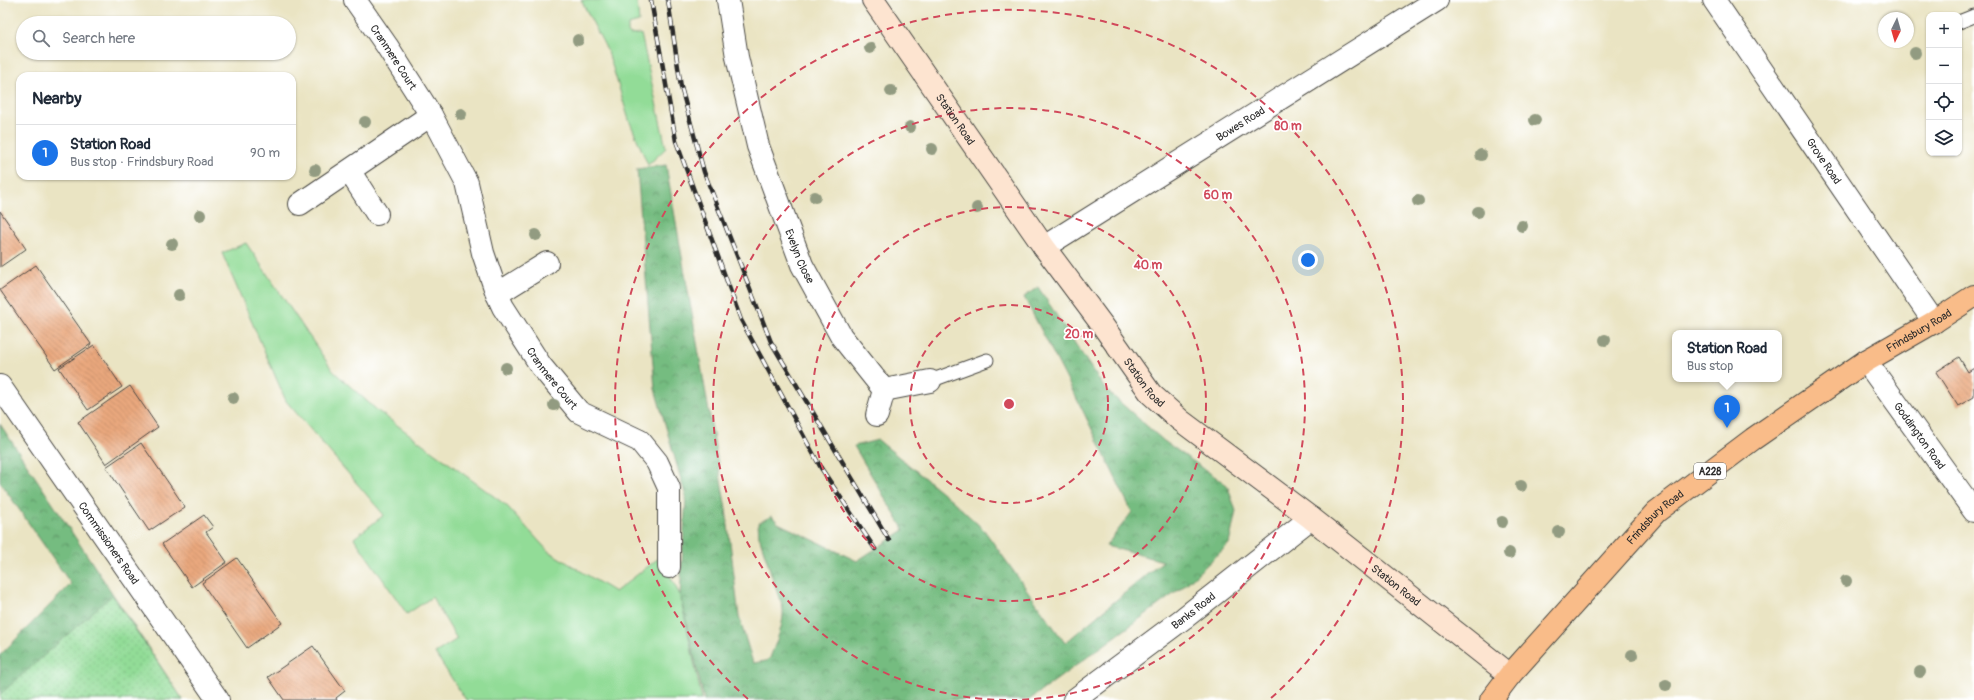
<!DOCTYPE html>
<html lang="en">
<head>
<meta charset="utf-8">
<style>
	body { margin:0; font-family:Pangolin,sans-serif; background:#f2f2f3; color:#1f2937 }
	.controls { position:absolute; right:12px; top:12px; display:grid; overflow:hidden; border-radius:8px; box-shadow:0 1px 3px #0004 }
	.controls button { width:36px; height:36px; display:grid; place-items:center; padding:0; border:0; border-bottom:1px solid #e0e1e3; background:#fff; color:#1f2937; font:20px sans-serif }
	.compass { position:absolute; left:1878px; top:12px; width:36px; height:36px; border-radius:50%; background:#fff; box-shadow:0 1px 3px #0004; rotate:185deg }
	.you { position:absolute; left:1308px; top:260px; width:14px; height:14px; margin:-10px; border:3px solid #fff; border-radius:50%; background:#1a73e8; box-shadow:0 0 0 6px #1a73e833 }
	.badge { display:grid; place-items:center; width:26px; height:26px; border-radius:50%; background:#1a73e8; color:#fff; font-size:13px; font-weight:700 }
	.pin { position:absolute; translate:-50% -33px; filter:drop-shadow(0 1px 2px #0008) }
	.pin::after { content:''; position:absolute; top:21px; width:14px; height:12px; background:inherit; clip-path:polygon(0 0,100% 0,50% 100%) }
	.popup { position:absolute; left:1672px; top:330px; width:110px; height:52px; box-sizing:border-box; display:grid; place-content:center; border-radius:8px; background:#fff; filter:drop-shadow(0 1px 3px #0005); font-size:13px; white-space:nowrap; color:#747a83 }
	.popup b { font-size:15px; color:#1f2937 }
	.popup::after { content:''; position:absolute; left:50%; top:100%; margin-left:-8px; border:8px solid transparent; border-top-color:#fff }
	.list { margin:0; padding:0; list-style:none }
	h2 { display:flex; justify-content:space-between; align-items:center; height:52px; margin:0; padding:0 16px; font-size:17px }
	h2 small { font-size:13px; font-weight:400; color:#747a83 }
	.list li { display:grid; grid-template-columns:26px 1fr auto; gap:12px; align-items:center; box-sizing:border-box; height:56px; padding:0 16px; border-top:1px solid #e0e1e3 }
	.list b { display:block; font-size:15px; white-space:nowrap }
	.list p { margin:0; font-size:13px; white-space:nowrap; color:#747a83 }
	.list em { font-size:13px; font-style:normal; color:#747a83 }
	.icon { flex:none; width:22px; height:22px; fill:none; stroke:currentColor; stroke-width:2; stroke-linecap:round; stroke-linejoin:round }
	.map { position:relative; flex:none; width:1974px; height:700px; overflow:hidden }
	.search { position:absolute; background:#fff; box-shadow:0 1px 3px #0004; left:16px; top:16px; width:280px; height:44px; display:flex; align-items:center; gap:10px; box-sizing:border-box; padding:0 14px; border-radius:22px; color:#747a83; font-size:15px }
	.panel { position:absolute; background:#fff; box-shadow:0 1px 3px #0004; left:16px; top:72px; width:280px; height:108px; border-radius:12px }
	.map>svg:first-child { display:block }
</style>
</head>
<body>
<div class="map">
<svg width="1974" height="700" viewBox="0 0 1974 700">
	<defs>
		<pattern id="forest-crowns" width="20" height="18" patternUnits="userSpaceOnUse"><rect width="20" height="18" fill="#75bc80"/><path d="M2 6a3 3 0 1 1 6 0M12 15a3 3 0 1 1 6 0" fill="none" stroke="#609969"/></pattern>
		<pattern id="park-dots" width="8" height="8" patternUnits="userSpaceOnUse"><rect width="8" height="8" fill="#92dc97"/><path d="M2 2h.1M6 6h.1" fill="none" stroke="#7ebd82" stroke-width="1.8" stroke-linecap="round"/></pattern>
		<pattern id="building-back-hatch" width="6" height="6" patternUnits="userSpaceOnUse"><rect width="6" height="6" fill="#eaa87e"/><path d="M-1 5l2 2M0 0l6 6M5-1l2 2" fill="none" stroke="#be8967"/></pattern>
	</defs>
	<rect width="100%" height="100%" fill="#fff"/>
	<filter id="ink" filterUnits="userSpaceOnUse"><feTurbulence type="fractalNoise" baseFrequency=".025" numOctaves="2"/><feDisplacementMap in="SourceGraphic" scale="8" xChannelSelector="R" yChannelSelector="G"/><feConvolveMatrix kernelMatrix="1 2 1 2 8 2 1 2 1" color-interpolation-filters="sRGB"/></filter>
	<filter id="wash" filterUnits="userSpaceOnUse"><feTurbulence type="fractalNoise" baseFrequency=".012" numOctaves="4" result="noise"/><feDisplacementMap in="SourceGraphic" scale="16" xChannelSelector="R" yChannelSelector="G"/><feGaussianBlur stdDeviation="0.9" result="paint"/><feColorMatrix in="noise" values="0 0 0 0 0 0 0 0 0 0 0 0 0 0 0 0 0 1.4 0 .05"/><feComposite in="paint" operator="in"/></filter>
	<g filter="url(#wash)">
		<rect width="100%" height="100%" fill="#eae4c3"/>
		<!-- green -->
		<g fill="#92dc97" stroke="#5e8461">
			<polygon points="581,0 637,0 639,22 628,25 628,32 630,35 641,34 666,148 648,165 629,120 608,52"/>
			<polygon points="246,243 333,371 378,411 507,506 548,551 615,592 660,557 680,595 702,700 466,700 435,653 457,639 432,597 407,614 354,538 384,515 286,401 222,253"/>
		</g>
		<!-- forest -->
		<g fill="url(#forest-crowns)" stroke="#507456">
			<path d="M666,165L726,509L739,617L753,663L766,661L770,658C776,641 790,614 779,598L759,536L758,523L772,516L778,523L857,561L904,530L854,446L878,440L953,501L984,530L1065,643L1163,561L1106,546L1132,512L1082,409L1024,297L1038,287L1105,389L1164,441L1227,485L1236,511L1229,544L1183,587L1029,700H704L680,595L686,497L655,389L637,169Z"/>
			<polygon points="0,424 183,700 4,691 0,695 0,655 71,584 0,482"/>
		</g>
		<!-- park -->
		<polygon fill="url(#park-dots)" stroke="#5e8461" points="112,595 183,700 0,700 0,695 4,691"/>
		<g id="blocks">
			<!-- building -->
			<g fill="url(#building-back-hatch)">
				<polygon points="0,211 26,249 0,267"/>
				<polygon points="36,265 91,344 55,369 0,290"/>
				<polygon points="94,345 122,387 88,410 59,368"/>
				<polygon points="1959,357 1968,372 1974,368 1974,397 1958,406 1936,372"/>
				<polygon points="130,386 158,427 106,464 78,422"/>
				<polygon points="141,443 185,507 149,531 106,467"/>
				<polygon points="204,515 213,527 206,532 227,562 192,587 162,544"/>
				<polygon points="237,558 282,623 247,648 202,583"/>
				<polygon points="313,646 345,691 336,698 337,700 284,700 268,677"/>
			</g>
		</g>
	</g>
	<g filter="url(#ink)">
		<use href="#blocks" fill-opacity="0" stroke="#484742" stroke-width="1"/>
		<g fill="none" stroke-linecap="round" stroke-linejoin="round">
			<!-- lane casing -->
			<g stroke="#484742" stroke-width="15">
				<g id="lane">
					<polyline points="1959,22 1974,16"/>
					<polyline points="930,381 987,360"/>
				</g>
			</g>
			<!-- street casing -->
			<g stroke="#484742" stroke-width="24">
				<g id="street">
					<path id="s1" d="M355,0L387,46L431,115L467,183L483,253L497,294L503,307L541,366L579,412L640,441L657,462L669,488V567"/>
					<path id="s2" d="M728,0L737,57L758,146L802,265L841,336L884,390L930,381"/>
					<path id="s3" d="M1714,0L1934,322"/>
					<polyline points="350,172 377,214"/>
					<polyline points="300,204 431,115"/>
					<path id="s4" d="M1044,247L1437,0"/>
					<polyline points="497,294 547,263"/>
					<path id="s5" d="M1866,361L1974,511"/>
					<path id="s6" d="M0,386L218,700"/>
					<polyline points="877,415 884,390"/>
					<path id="s7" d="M1074,700L1184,618L1311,518"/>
				</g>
			</g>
			<!-- secondary casing -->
			<g stroke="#484742" stroke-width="24">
				<g id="secondary">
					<path id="s8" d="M873,0L1044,247L1103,326L1151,394L1180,420L1311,518L1510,675"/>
				</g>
			</g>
			<!-- primary casing -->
			<g stroke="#484742" stroke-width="24">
				<g id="primary">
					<path id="s9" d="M1491,700L1510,675L1656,512L1753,439L1866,361L1934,322L1974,296"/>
				</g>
			</g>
			<!-- lane -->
			<use href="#lane" stroke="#fff" stroke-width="13"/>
			<!-- street -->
			<use href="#street" stroke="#fff" stroke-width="22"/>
			<!-- secondary -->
			<use href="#secondary" stroke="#fde4d0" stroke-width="22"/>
			<!-- primary -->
			<use href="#primary" stroke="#f9bc89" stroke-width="22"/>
			<!-- rail casing -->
			<g stroke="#2b2b2b" stroke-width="4.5">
				<g id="rail">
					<polyline points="651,0 676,141 741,320 821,468 875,549"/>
					<polyline points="668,0 681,87 704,172 771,342 889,540"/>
				</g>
			</g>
			<!-- rail -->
			<use href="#rail" stroke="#fff" stroke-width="3" stroke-dasharray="9" stroke-linecap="butt"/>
		</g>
		<!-- trees -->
		<g fill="#929b81">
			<circle cx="578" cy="40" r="6"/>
			<circle cx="870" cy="48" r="6"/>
			<circle cx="1915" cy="53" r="6"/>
			<circle cx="891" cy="91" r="6"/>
			<circle cx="461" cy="114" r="6"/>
			<circle cx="1535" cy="120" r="6"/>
			<circle cx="365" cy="122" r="6"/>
			<circle cx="910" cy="127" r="6"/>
			<circle cx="932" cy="149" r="6"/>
			<circle cx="1481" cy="155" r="6"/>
			<circle cx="315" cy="170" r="6"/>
			<circle cx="815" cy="197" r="6"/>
			<circle cx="1418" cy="201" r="6"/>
			<circle cx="977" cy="208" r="6"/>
			<circle cx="1478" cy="212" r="6"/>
			<circle cx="200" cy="215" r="6"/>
			<circle cx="1522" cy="226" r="6"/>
			<circle cx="536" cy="235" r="6"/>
			<circle cx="172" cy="244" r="6"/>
			<circle cx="179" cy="295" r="6"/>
			<circle cx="1605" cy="340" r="6"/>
			<circle cx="506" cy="368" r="6"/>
			<circle cx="233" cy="398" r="6"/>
			<circle cx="554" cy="405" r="6"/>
			<circle cx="1521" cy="486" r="6"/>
			<circle cx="1502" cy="522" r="6"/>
			<circle cx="1559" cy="532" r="6"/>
			<circle cx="1509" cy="553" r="6"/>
			<circle cx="1846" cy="581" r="6"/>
			<circle cx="1632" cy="655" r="6"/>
			<circle cx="1920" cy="672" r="6"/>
			<circle cx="1666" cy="685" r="6"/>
		</g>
	</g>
	<!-- distance rings -->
	<g fill="none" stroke="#d1495b" stroke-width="2" stroke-dasharray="7 5">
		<circle cx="1009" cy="404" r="99"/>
		<circle cx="1009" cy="404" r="197"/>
		<path d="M1006 700A296 296 0 1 1 1012 700"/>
		<path d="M748 699A394 394 0 1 1 1270 699"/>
	</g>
	<g text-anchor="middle" stroke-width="3.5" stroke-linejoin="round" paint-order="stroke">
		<!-- shield labels -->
		<rect fill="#fff" stroke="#6b6b6b" stroke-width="1" x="1694" y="463" width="32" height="16" rx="3"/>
		<g font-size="10" font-weight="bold" fill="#2b2b2b">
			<text x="1710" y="475">A228</text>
		</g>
		<!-- street labels -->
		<g font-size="11" fill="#2b2b2b" stroke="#fff">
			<text dy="4" stroke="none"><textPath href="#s1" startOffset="69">Cranmere Court</textPath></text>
			<text dy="4" stroke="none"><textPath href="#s8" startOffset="145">Station Road</textPath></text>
			<text dy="4" stroke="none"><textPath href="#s4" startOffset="232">Bowes Road</textPath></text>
			<text dy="4" stroke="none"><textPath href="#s3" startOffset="195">Grove Road</textPath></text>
			<text dy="4" stroke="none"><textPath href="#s2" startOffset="267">Evelyn Close</textPath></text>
			<text dy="4" stroke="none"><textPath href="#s9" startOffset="570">Frindsbury Road</textPath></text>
			<text dy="4" stroke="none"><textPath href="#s1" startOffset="431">Cranmere Court</textPath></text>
			<text dy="4" stroke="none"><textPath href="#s8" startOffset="469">Station Road</textPath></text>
			<text dy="4" stroke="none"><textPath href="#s5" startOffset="92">Goddington Road</textPath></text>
			<text dy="4" stroke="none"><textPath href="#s9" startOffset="246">Frindsbury Road</textPath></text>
			<text dy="4" stroke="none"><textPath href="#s6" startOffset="191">Commissioners Road</textPath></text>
			<text dy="4" stroke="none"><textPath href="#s8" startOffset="793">Station Road</textPath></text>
			<text dy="4" stroke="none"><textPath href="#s7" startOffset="149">Banks Road</textPath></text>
		</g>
	</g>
	<circle cx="1009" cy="404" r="6" fill="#d1495b" stroke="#fff" stroke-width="2"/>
	<g font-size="12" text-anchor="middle" font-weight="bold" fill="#d1495b" stroke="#fff" stroke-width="3.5" stroke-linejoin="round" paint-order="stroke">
		<text x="1288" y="130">80 m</text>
		<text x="1218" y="199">60 m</text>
		<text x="1148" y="269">40 m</text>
		<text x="1079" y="338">20 m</text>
	</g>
</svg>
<div class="controls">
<button>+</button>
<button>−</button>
<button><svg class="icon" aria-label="locate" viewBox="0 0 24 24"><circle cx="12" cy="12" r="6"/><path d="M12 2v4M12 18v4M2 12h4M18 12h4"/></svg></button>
<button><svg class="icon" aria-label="layers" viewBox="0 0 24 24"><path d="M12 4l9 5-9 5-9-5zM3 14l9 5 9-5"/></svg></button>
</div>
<svg class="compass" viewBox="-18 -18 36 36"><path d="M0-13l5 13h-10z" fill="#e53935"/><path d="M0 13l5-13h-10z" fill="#747a83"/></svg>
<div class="you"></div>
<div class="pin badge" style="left:1727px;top:428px">1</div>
<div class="popup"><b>Station Road</b>Bus stop</div>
<div class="search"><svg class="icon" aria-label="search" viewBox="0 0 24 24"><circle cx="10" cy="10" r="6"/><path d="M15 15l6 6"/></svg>Search here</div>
<section class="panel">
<h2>Nearby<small></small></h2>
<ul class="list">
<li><span class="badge">1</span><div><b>Station Road</b><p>Bus stop · Frindsbury Road</p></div><em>90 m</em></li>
</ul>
</section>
</div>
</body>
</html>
